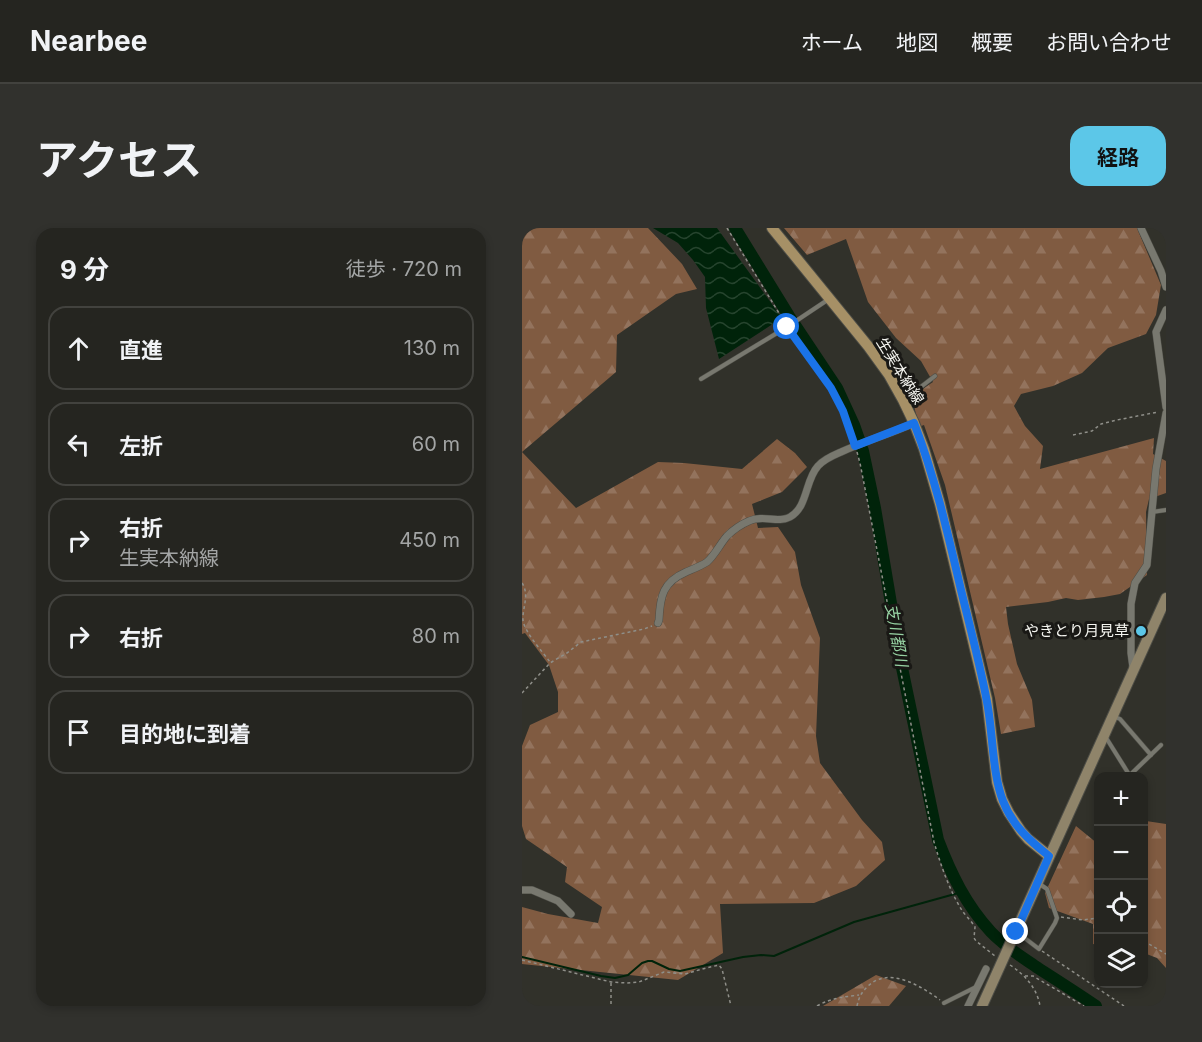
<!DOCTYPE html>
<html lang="ja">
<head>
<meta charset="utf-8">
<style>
	body { margin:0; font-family:Inter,"Noto Sans JP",sans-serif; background:#31312d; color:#f1f3f6 }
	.controls { position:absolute; right:18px; bottom:18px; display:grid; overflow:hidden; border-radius:12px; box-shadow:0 3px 9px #0003 }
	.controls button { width:54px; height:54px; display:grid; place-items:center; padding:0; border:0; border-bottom:2px solid #42423e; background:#252520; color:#f1f3f6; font:30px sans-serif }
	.stop { position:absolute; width:18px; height:18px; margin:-14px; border:4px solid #1a73e8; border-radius:50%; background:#fff }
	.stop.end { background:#1a73e8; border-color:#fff; box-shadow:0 2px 6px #0008 }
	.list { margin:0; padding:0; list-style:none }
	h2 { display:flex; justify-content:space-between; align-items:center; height:78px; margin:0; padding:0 24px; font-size:26px }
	h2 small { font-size:20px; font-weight:400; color:#a3a5a5 }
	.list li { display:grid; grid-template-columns:39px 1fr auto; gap:18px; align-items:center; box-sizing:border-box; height:84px; margin:0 12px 12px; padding:0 12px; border:2px solid #42423e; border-radius:18px }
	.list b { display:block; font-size:22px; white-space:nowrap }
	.list p { margin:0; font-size:20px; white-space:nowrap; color:#a3a5a5 }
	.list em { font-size:20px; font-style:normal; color:#a3a5a5 }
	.icon { flex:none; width:33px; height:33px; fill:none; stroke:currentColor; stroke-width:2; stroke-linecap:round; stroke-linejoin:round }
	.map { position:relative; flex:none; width:644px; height:778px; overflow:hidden; border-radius:18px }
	header { display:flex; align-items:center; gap:36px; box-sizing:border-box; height:84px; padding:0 30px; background:#252520; border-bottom:2px solid #42423e }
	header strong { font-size:28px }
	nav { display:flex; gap:33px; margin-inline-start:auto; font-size:21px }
	.intro { display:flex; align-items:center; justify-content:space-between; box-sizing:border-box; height:144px; padding:0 36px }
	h1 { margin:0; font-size:42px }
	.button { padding:15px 27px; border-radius:18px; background:#5cc7e8; color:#111; font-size:21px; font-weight:700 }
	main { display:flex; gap:36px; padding:0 36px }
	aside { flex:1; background:#252520; border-radius:18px; box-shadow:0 3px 9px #0003 }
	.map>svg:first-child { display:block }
</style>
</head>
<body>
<header>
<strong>Nearbee</strong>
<nav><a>ホーム</a><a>地図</a><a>概要</a><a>お問い合わせ</a></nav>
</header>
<div class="intro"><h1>アクセス</h1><a class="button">経路</a></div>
<main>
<aside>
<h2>9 分<small>徒歩 · 720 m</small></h2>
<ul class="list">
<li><svg class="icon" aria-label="ahead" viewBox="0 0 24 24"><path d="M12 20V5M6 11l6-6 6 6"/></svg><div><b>直進</b></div><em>130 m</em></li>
<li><svg class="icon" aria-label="left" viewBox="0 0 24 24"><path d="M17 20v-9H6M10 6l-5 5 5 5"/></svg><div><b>左折</b></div><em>60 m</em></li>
<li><svg class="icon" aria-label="right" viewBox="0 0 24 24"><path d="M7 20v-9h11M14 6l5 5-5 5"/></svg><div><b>右折</b><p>生実本納線</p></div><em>450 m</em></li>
<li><svg class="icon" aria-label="right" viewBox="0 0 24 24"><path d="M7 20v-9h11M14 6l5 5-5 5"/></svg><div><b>右折</b></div><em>80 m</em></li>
<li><svg class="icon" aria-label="arrive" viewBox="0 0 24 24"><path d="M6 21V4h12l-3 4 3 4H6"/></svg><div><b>目的地に到着</b></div></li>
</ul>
</aside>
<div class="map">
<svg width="644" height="778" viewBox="0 0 644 778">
	<defs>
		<pattern id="forest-firs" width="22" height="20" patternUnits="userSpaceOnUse" patternTransform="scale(1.5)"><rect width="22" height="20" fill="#805b41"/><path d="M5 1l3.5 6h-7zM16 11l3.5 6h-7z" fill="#93735d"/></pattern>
		<pattern id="water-waves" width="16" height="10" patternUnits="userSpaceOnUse" patternTransform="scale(1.5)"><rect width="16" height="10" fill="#00230a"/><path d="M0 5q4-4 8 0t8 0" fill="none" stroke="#26442e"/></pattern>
	</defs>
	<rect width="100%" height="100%" fill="#31312a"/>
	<!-- forest -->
	<g fill="url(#forest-firs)">
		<polygon points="0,0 126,0 160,36 175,61 154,66 95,107 94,144 0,224 54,280 136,234 162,235 220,241 255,211 273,225 285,239 260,264 230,276 236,300 256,299 273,324 279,357 298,410 294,508 298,535 340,592 360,614 363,632 334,658 292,675 198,676 201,725 156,752 0,736 0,679 26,686 76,695 80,679 43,654 45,639 4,611 0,598 0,518 8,497 36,484 36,464 27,437 3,405 0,406"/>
		<path d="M262,0H615L639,57L634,87L624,106L586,120L560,145L531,158L499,166L492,178L503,198L521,218L518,241L632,210L631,226L644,233V265L627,271L624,284L625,347L598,366L582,369L556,372L544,370L526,374L484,379L486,396L495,436L510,472L513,499L479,506L473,470L423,257L402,197L399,198C388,175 390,167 411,154L399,133L374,110L346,74L324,11L285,27Z"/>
		<polygon points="624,593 644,596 644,740 635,730 622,725 622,594"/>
		<polygon points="554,598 576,616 576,717 571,716 571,696 527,680 523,665"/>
		<polygon points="354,747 384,758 367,778 301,778"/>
	</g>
	<!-- water -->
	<polygon fill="url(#water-waves)" points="131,0 195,0 260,90 197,131 184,80 183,49 171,32 156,15"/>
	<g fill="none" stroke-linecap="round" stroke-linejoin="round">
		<!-- stream -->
		<polyline stroke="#00230a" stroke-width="2" points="0,729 79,748 93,750 106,747 120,735 126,733 130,733 147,741 158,743 221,729 239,727 252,728 332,694 440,664"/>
		<!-- river -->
		<path stroke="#00230a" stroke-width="12" d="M213,0L267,88L315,160L332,197L341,223L353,280L379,435L416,612C429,646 444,677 469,704C482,718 500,729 516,740C536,753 555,765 574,778"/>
		<!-- lane casing -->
		<g stroke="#4e4e47" stroke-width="5">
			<g id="lane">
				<polyline points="179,151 265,99 307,71"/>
				<polyline points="382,172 413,148"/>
				<polyline points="630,284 644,282"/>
				<polyline points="593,489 598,491 629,527"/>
				<polyline points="583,508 608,548"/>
				<polyline points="607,548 639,517"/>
				<polyline points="496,705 517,721 533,695 535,690 525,661 516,655"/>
				<polyline points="422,775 454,759"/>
			</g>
		</g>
		<!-- street casing -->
		<g stroke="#4e4e47" stroke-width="8">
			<g id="street">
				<polyline points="619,0 639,43 644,59"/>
				<polyline points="644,82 634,104 644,179"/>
				<path d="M136,395L137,392C138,368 141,354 164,344C171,341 179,338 185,334C193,327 198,316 205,308C211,302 220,296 227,293C242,286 255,296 268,289C286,279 283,252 296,238C302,231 312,227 319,224C343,213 368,206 392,195"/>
				<polyline points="611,440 609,425 609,376 613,355 625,337 634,241 644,185"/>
				<polyline points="0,662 10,662 36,673 49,686"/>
				<polyline points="446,778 464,741"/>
			</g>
		</g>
		<!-- secondary casing -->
		<g stroke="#4e4e47" stroke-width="12">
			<polyline id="secondary" points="460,778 644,370"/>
		</g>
		<!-- primary casing -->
		<g stroke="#4e4e47" stroke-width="12">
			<polyline id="primary" points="250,0 346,118 367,147 381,172 392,195 402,221 418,276 465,471 475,554 480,571 487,585 499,603 506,611 527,628"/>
		</g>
		<!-- path -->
		<g stroke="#8f8f89" stroke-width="1.5" stroke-dasharray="3 3" stroke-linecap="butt">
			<polyline points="205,0 263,95"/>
			<polyline points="269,104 309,160 321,183 330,211"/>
			<polyline points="551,207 570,203 579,196 595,192 636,184"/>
			<path d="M335,224L338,235L412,614C419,638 428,664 441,684C445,689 450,694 453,699L452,710L454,713L473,728"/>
			<path d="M0,355C8,367 0,380 1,393C4,406 20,423 28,434"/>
			<polyline points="0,465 28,435 45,425 59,414 122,401 130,398"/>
			<polyline points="539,689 561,692 576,690"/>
			<polyline points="622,713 644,726"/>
			<polyline points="520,723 602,778"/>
			<polyline points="0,732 89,754 105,755 117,754 142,744 163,746 184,740 197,737 200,741 209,778"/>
			<path d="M488,737C503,747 515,760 518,778"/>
			<polyline points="503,748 511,748 562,778"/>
			<polyline points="89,755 89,778"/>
			<path d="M295,778C309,770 322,769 337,767"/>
			<path d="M335,778C337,769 339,765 346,758C367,738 399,758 418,772"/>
		</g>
		<!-- lane -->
		<use href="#lane" stroke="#78786f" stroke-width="4"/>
		<!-- street -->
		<use href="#street" stroke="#78786f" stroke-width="7"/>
		<!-- secondary -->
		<use href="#secondary" stroke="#8f846a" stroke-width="10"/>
		<!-- primary -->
		<use href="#primary" stroke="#a69066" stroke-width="10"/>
	</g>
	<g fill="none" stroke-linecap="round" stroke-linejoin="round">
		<!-- route -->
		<path stroke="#1a73e8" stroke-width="8" d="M265,99L309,160L321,183L333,218L392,195C413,249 426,306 439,362C448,399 458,436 465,474C471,504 470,545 481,573C490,597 507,612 527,628L494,704"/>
	</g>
	<!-- markers -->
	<circle fill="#5cc7e8" stroke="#191815" stroke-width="2" cx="619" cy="403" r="6"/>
	<g text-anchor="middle" stroke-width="6" stroke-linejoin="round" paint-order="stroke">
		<!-- street labels -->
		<g font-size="15" fill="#f5f5f0" stroke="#191815">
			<text transform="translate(378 143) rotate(58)" y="5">生実本納線</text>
		</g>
		<!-- poi labels -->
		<g font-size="15" fill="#f5f5f0" stroke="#191815" text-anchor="end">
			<text x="607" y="408">やきとり月見草</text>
		</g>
		<!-- water labels -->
		<g font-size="16" font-style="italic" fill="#97d3a3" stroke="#191815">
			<text transform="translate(375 407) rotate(80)" y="6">支川都川</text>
		</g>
	</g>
</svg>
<div class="controls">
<button>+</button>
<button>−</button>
<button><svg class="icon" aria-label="locate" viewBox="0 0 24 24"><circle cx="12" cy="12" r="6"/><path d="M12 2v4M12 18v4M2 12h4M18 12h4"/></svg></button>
<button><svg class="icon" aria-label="layers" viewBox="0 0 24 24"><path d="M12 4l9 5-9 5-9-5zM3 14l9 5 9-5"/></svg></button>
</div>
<div class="stop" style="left:265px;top:99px"></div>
<div class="stop end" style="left:494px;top:704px"></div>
</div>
</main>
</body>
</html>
